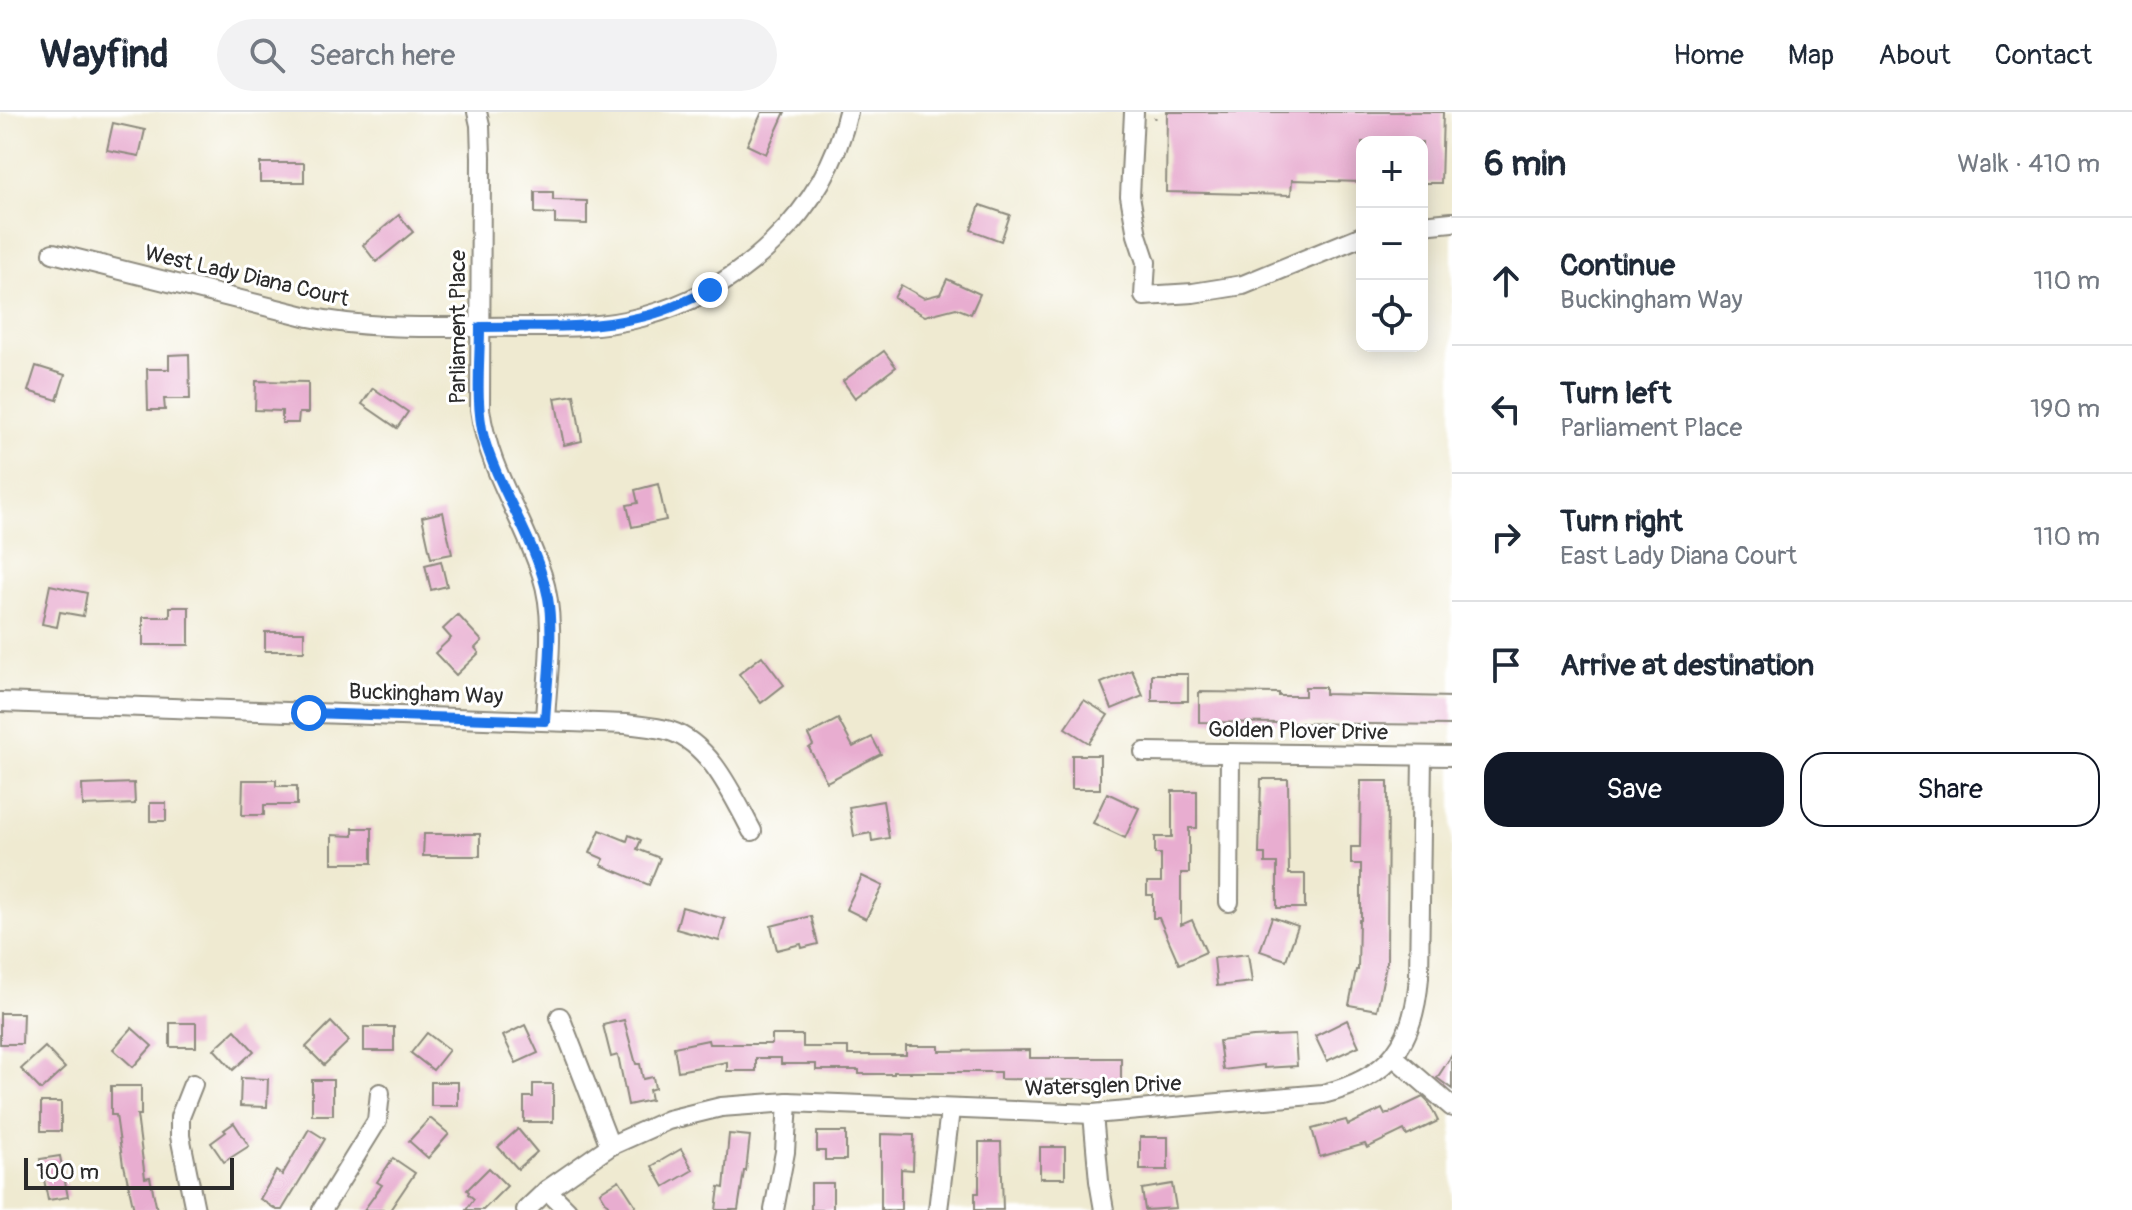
<!DOCTYPE html>
<html lang="en">
<head>
<meta charset="utf-8">
<style>
	body { margin:0; font-family:Pangolin,sans-serif; background:#f2f2f3; color:#1f2937 }
	.controls { position:absolute; right:24px; top:24px; display:grid; overflow:hidden; border-radius:16px; box-shadow:0 4px 20px #0003 }
	.controls button { width:72px; height:72px; display:grid; place-items:center; padding:0; border:0; border-bottom:2px solid #e0e1e3; background:#fff; color:#1f2937; font:40px sans-serif }
	.scale { position:absolute; left:24px; bottom:20px; width:210px; box-sizing:border-box; padding-left:8px; border:4px solid #2b2b2b; border-top:0; font-size:22px; line-height:28px; white-space:nowrap; color:#2b2b2b; -webkit-text-stroke:6px #fff; paint-order:stroke }
	.stop { position:absolute; width:24px; height:24px; margin:-18px; border:6px solid #1a73e8; border-radius:50%; background:#fff }
	.stop.end { background:#1a73e8; border-color:#fff; box-shadow:0 2px 8px #0008 }
	.list { margin:0; padding:0; list-style:none }
	h2 { display:flex; justify-content:space-between; align-items:center; height:104px; margin:0; padding:0 32px; font-size:34px }
	h2 small { font-size:26px; font-weight:400; color:#747a83 }
	.list li { display:grid; grid-template-columns:52px 1fr auto; gap:24px; align-items:center; box-sizing:border-box; height:128px; padding:0 32px; border-top:2px solid #e0e1e3 }
	.list b { display:block; font-size:30px; white-space:nowrap }
	.list p { margin:0; font-size:26px; white-space:nowrap; color:#747a83 }
	.list em { font-size:26px; font-style:normal; color:#747a83 }
	.actions { display:flex; gap:16px; padding:24px 32px }
	.actions a { flex:1; padding:18px 0; border:2px solid #111827; border-radius:24px; text-align:center; font-size:28px; color:#111827 }
	.actions .main { background:#111827; color:#fff }
	.icon { flex:none; width:44px; height:44px; fill:none; stroke:currentColor; stroke-width:2; stroke-linecap:round; stroke-linejoin:round }
	.map { position:relative; flex:none; width:1452px; height:1098px; overflow:hidden }
	header { display:flex; align-items:center; gap:48px; box-sizing:border-box; height:112px; padding:0 40px; background:#fff; border-bottom:2px solid #e0e1e3 }
	header strong { font-size:38px }
	nav { display:flex; gap:44px; margin-inline-start:auto; font-size:28px }
	.search { width:560px; height:72px; background:#f2f2f3; display:flex; align-items:center; gap:20px; box-sizing:border-box; padding:0 28px; border-radius:44px; color:#747a83; font-size:30px }
	main { display:flex }
	aside { flex:1; background:#fff }
	.map>svg:first-child { display:block }
</style>
</head>
<body>
<header>
<strong>Wayfind</strong>
<div class="search"><svg class="icon" aria-label="search" viewBox="0 0 24 24"><circle cx="10" cy="10" r="6"/><path d="M15 15l6 6"/></svg>Search here</div>
<nav><a>Home</a><a>Map</a><a>About</a><a>Contact</a></nav>
</header>
<main>
<div class="map">
<svg width="1452" height="1098" viewBox="0 0 1452 1098">
	<rect width="100%" height="100%" fill="#fff"/>
	<filter id="ink" filterUnits="userSpaceOnUse"><feTurbulence type="fractalNoise" baseFrequency=".0125" numOctaves="2"/><feDisplacementMap in="SourceGraphic" scale="16" xChannelSelector="R" yChannelSelector="G"/><feConvolveMatrix kernelMatrix="1 2 1 2 8 2 1 2 1" color-interpolation-filters="sRGB"/></filter>
	<filter id="wash" filterUnits="userSpaceOnUse"><feTurbulence type="fractalNoise" baseFrequency=".006" numOctaves="4" result="noise"/><feDisplacementMap in="SourceGraphic" scale="32" xChannelSelector="R" yChannelSelector="G"/><feGaussianBlur stdDeviation="1.8" result="paint"/><feColorMatrix in="noise" values="0 0 0 0 0 0 0 0 0 0 0 0 0 0 0 0 0 1.4 0 .05"/><feComposite in="paint" operator="in"/></filter>
	<g filter="url(#wash)">
		<rect width="100%" height="100%" fill="#efead1"/>
		<g id="blocks">
			<!-- building -->
			<g fill="#e8add0">
				<polygon points="762,0 785,0 766,42 747,33"/>
				<polygon points="1167,0 1443,0 1441,71 1422,71 1422,30 1362,30 1362,70 1292,68 1291,83 1166,80"/>
				<polygon points="113,11 145,18 139,44 107,38"/>
				<rect x="260" y="51" width="44" height="19"/>
				<polygon points="535,80 553,80 553,88 587,89 587,112 555,111 555,102 535,101"/>
				<polygon points="980,93 1010,103 1001,129 971,118"/>
				<polygon points="399,103 413,120 376,150 363,133"/>
				<polygon points="947,167 980,182 971,202 956,196 925,204 894,186 901,173 924,186 940,182"/>
				<polygon points="884,239 896,255 855,286 843,269"/>
				<polygon points="189,242 190,287 164,287 165,298 148,298 147,257 169,257 169,243"/>
				<polygon points="36,254 65,263 57,288 28,279"/>
				<polygon points="256,269 308,270 308,301 299,301 298,311 282,311 282,299 255,298"/>
				<polygon points="373,276 408,300 397,316 362,292"/>
				<polygon points="574,283 582,329 564,333 555,286"/>
				<polygon points="658,372 666,408 632,415 627,393 638,391 635,378"/>
				<polygon points="443,400 452,442 431,446 422,405"/>
				<polygon points="441,449 447,474 431,478 425,453"/>
				<polygon points="50,473 87,481 83,504 60,500 57,515 42,512"/>
				<polygon points="170,495 189,495 189,533 143,533 143,505 170,505"/>
				<polygon points="458,503 482,529 475,536 479,541 456,563 435,541 451,526 443,517"/>
				<rect x="265" y="520" width="39" height="19"/>
				<polygon points="762,544 784,573 761,591 739,562"/>
				<polygon points="1132,558 1143,584 1112,597 1101,571"/>
				<rect x="1152" y="562" width="36" height="27"/>
				<polygon points="1305,575 1325,575 1325,582 1452,585 1452,613 1199,610 1199,580 1279,581 1279,584 1305,584"/>
				<polygon points="1084,588 1108,603 1089,631 1065,616"/>
				<polygon points="838,607 853,635 872,625 881,642 827,670 809,636 813,633 808,623"/>
				<rect x="1072" y="643" width="28" height="34"/>
				<polygon points="1261,667 1288,667 1289,762 1305,762 1305,796 1277,796 1277,751 1265,751 1265,742 1259,742"/>
				<polygon points="243,668 276,668 276,674 297,674 297,693 264,693 264,703 242,703"/>
				<polygon points="1361,669 1388,669 1387,848 1377,898 1349,893 1356,858 1358,858 1359,808 1361,808 1361,752 1351,752 1351,735 1360,735"/>
				<polygon points="134,671 135,692 83,694 82,673"/>
				<polygon points="1172,679 1197,679 1197,716 1189,716 1189,761 1181,761 1181,813 1192,808 1206,840 1179,852 1159,806 1153,806 1153,783 1147,783 1147,770 1161,770 1161,742 1155,742 1155,725 1172,725"/>
				<polygon points="1107,681 1139,696 1125,726 1093,711"/>
				<polygon points="883,689 889,726 872,729 871,721 854,724 849,695"/>
				<rect x="150" y="691" width="16" height="18"/>
				<polygon points="353,716 372,716 372,751 332,751 332,723 353,724"/>
				<polygon points="600,718 627,729 629,723 641,728 637,737 660,746 649,773 601,753 604,747 590,741"/>
				<polygon points="424,722 480,722 480,744 423,744"/>
				<polygon points="862,764 883,774 866,807 846,797"/>
				<polygon points="682,795 725,807 719,829 676,817"/>
				<polygon points="811,804 818,832 802,836 801,832 777,838 771,814"/>
				<polygon points="1272,805 1298,814 1286,848 1260,839"/>
				<polygon points="1248,842 1252,870 1217,874 1214,846"/>
				<polygon points="0,901 23,901 22,932 0,932"/>
				<polygon points="624,908 636,952 640,952 643,967 653,965 655,976 649,978 651,988 628,993 618,943 611,945 603,913"/>
				<polygon points="1347,908 1359,934 1327,949 1315,924"/>
				<polygon points="331,910 349,929 324,953 306,935"/>
				<rect x="170" y="911" width="26" height="24"/>
				<polygon points="525,913 538,941 516,951 503,924"/>
				<rect x="364" y="915" width="30" height="24"/>
				<polygon points="132,916 152,934 133,955 113,937"/>
				<polygon points="235,918 254,939 233,958 214,937"/>
				<polygon points="427,921 449,938 433,958 411,941"/>
				<polygon points="772,923 803,923 803,935 848,935 848,943 906,943 906,934 939,934 939,939 1030,938 1030,946 1121,946 1121,969 1000,967 1000,960 894,960 894,962 859,962 859,958 816,958 816,952 781,952 781,946 756,946 756,959 727,959 727,950 678,959 674,935 708,928 709,932 772,932"/>
				<polygon points="1295,923 1297,954 1264,956 1264,953 1223,958 1219,929 1253,925"/>
				<polygon points="45,935 65,956 41,978 21,957"/>
				<polygon points="1452,943 1452,977 1437,966"/>
				<polygon points="241,966 268,967 267,995 240,994"/>
				<rect x="312" y="968" width="21" height="35"/>
				<rect x="431" y="970" width="27" height="24"/>
				<polygon points="533,972 553,972 553,1010 524,1010 524,985 533,985"/>
				<polygon points="111,974 141,974 141,1003 137,1003 145,1066 150,1065 157,1098 134,1098 124,1053 123,1053 116,1003 111,1003"/>
				<polygon points="1423,985 1429,991 1438,1009 1407,1024 1404,1018 1367,1036 1365,1032 1320,1045 1312,1017 1346,1008 1348,1013 1382,997 1385,1003"/>
				<rect x="41" y="990" width="20" height="29"/>
				<polygon points="430,1006 449,1022 428,1046 409,1029"/>
				<polygon points="234,1011 249,1034 224,1050 211,1031 226,1020 224,1018"/>
				<polygon points="309,1017 325,1027 282,1098 277,1098 260,1087 276,1059 282,1063"/>
				<polygon points="518,1017 537,1040 518,1057 498,1035"/>
				<polygon points="817,1020 846,1020 846,1048 825,1048 825,1039 817,1039"/>
				<polygon points="729,1022 750,1024 746,1059 744,1059 738,1098 716,1098 719,1075 724,1076"/>
				<polygon points="881,1022 914,1023 913,1058 901,1057 901,1098 881,1098"/>
				<rect x="1140" y="1025" width="28" height="33"/>
				<polygon points="979,1030 1001,1030 1003,1098 975,1098 975,1081 979,1081"/>
				<rect x="1040" y="1035" width="25" height="31"/>
				<polygon points="681,1037 693,1058 664,1075 652,1054"/>
				<polygon points="60,1044 68,1085 48,1088 40,1047"/>
				<polygon points="393,1046 415,1061 390,1098 364,1098 382,1073 377,1070"/>
				<polygon points="489,1056 507,1074 483,1098 466,1098 474,1087 468,1082 469,1080 467,1078"/>
				<polygon points="619,1068 636,1094 629,1098 611,1098 600,1080"/>
				<rect x="811" y="1071" width="22" height="27"/>
				<polygon points="1172,1072 1176,1096 1145,1098 1142,1077"/>
			</g>
		</g>
	</g>
	<g filter="url(#ink)">
		<use href="#blocks" fill-opacity="0" stroke="#8d8a7e" stroke-width="2"/>
		<g fill="none" stroke-linecap="round" stroke-linejoin="round">
			<!-- minor casing -->
			<g stroke="#8d8a7e" stroke-width="22">
				<g id="minor">
					<path d="M477,0L480,13L481,45L480,297C488,358 523,405 542,463C557,508 547,562 545,609"/>
					<polyline points="1134,0 1130,84 1137,123 1146,150 1144,184 1193,181 1243,173 1362,124"/>
					<polyline points="1422,113 1452,110"/>
					<path d="M53,141L309,205C368,217 425,215 485,215C537,214 592,219 642,205C740,179 825,100 848,0"/>
					<path d="M0,590L626,612C640,614 656,615 670,619C711,632 733,684 752,719"/>
					<polyline points="1144,640 1452,644"/>
					<polyline points="1229,790 1230,642"/>
					<polyline points="560,905 610,1034"/>
					<polyline points="1393,944 1452,995"/>
					<polyline points="193,972 180,1005 180,1024 195,1098"/>
					<polyline points="1093,1002 1099,1069 1104,1098"/>
					<polyline points="547,1078 567,1098"/>
					<polyline points="322,1098 377,1009 380,981"/>
					<path d="M526,1098L547,1078L610,1034L668,1008L721,995L788,990L1093,1002L1323,982C1389,966 1414,932 1419,865L1422,644"/>
					<polyline points="774,1098 785,1040 788,990"/>
					<polyline points="938,1098 950,998"/>
				</g>
			</g>
			<!-- path -->
			<polyline stroke="#8d8a7e" stroke-width="3" stroke-dasharray="2 6" stroke-linecap="butt" points="1155,7 1155,0"/>
			<!-- minor -->
			<use href="#minor" stroke="#fff" stroke-width="18"/>
		</g>
	</g>
	<g fill="none" stroke-linecap="round" stroke-linejoin="round" filter="url(#ink)">
		<!-- route -->
		<path stroke="#1a73e8" stroke-width="10" d="M309,601L545,609C547,573 554,520 548,486C537,429 500,381 484,326C475,291 480,250 480,215C533,214 589,218 641,205C665,200 688,188 710,178"/>
	</g>
	<g text-anchor="middle" stroke-width="6" stroke-linejoin="round" paint-order="stroke">
		<!-- street labels -->
		<g font-size="22" fill="#2b2b2b" stroke="#fff">
			<text transform="translate(247 163) rotate(13)" y="8">West Lady Diana Court</text>
			<text transform="translate(457 215) rotate(-90)" y="8">Parliament Place</text>
			<text transform="translate(426 581) rotate(2)" y="8">Buckingham Way</text>
			<text transform="translate(1298 618) rotate(1)" y="8">Golden Plover Drive</text>
			<text transform="translate(1103 973) rotate(-2)" y="8">Watersglen Drive</text>
		</g>
	</g>
</svg>
<div class="controls">
<button>+</button>
<button>−</button>
<button><svg class="icon" aria-label="locate" viewBox="0 0 24 24"><circle cx="12" cy="12" r="6"/><path d="M12 2v4M12 18v4M2 12h4M18 12h4"/></svg></button>
</div>
<div class="scale">100 m</div>
<div class="stop" style="left:309px;top:601px"></div>
<div class="stop end" style="left:710px;top:178px"></div>
</div>
<aside>
<h2>6 min<small>Walk · 410 m</small></h2>
<ul class="list">
<li><svg class="icon" aria-label="ahead" viewBox="0 0 24 24"><path d="M12 20V5M6 11l6-6 6 6"/></svg><div><b>Continue</b><p>Buckingham Way</p></div><em>110 m</em></li>
<li><svg class="icon" aria-label="left" viewBox="0 0 24 24"><path d="M17 20v-9H6M10 6l-5 5 5 5"/></svg><div><b>Turn left</b><p>Parliament Place</p></div><em>190 m</em></li>
<li><svg class="icon" aria-label="right" viewBox="0 0 24 24"><path d="M7 20v-9h11M14 6l5 5-5 5"/></svg><div><b>Turn right</b><p>East Lady Diana Court</p></div><em>110 m</em></li>
<li><svg class="icon" aria-label="arrive" viewBox="0 0 24 24"><path d="M6 21V4h12l-3 4 3 4H6"/></svg><div><b>Arrive at destination</b></div></li>
</ul>
<div class="actions"><a class="main">Save</a><a>Share</a></div>
</aside>
</main>
</body>
</html>
